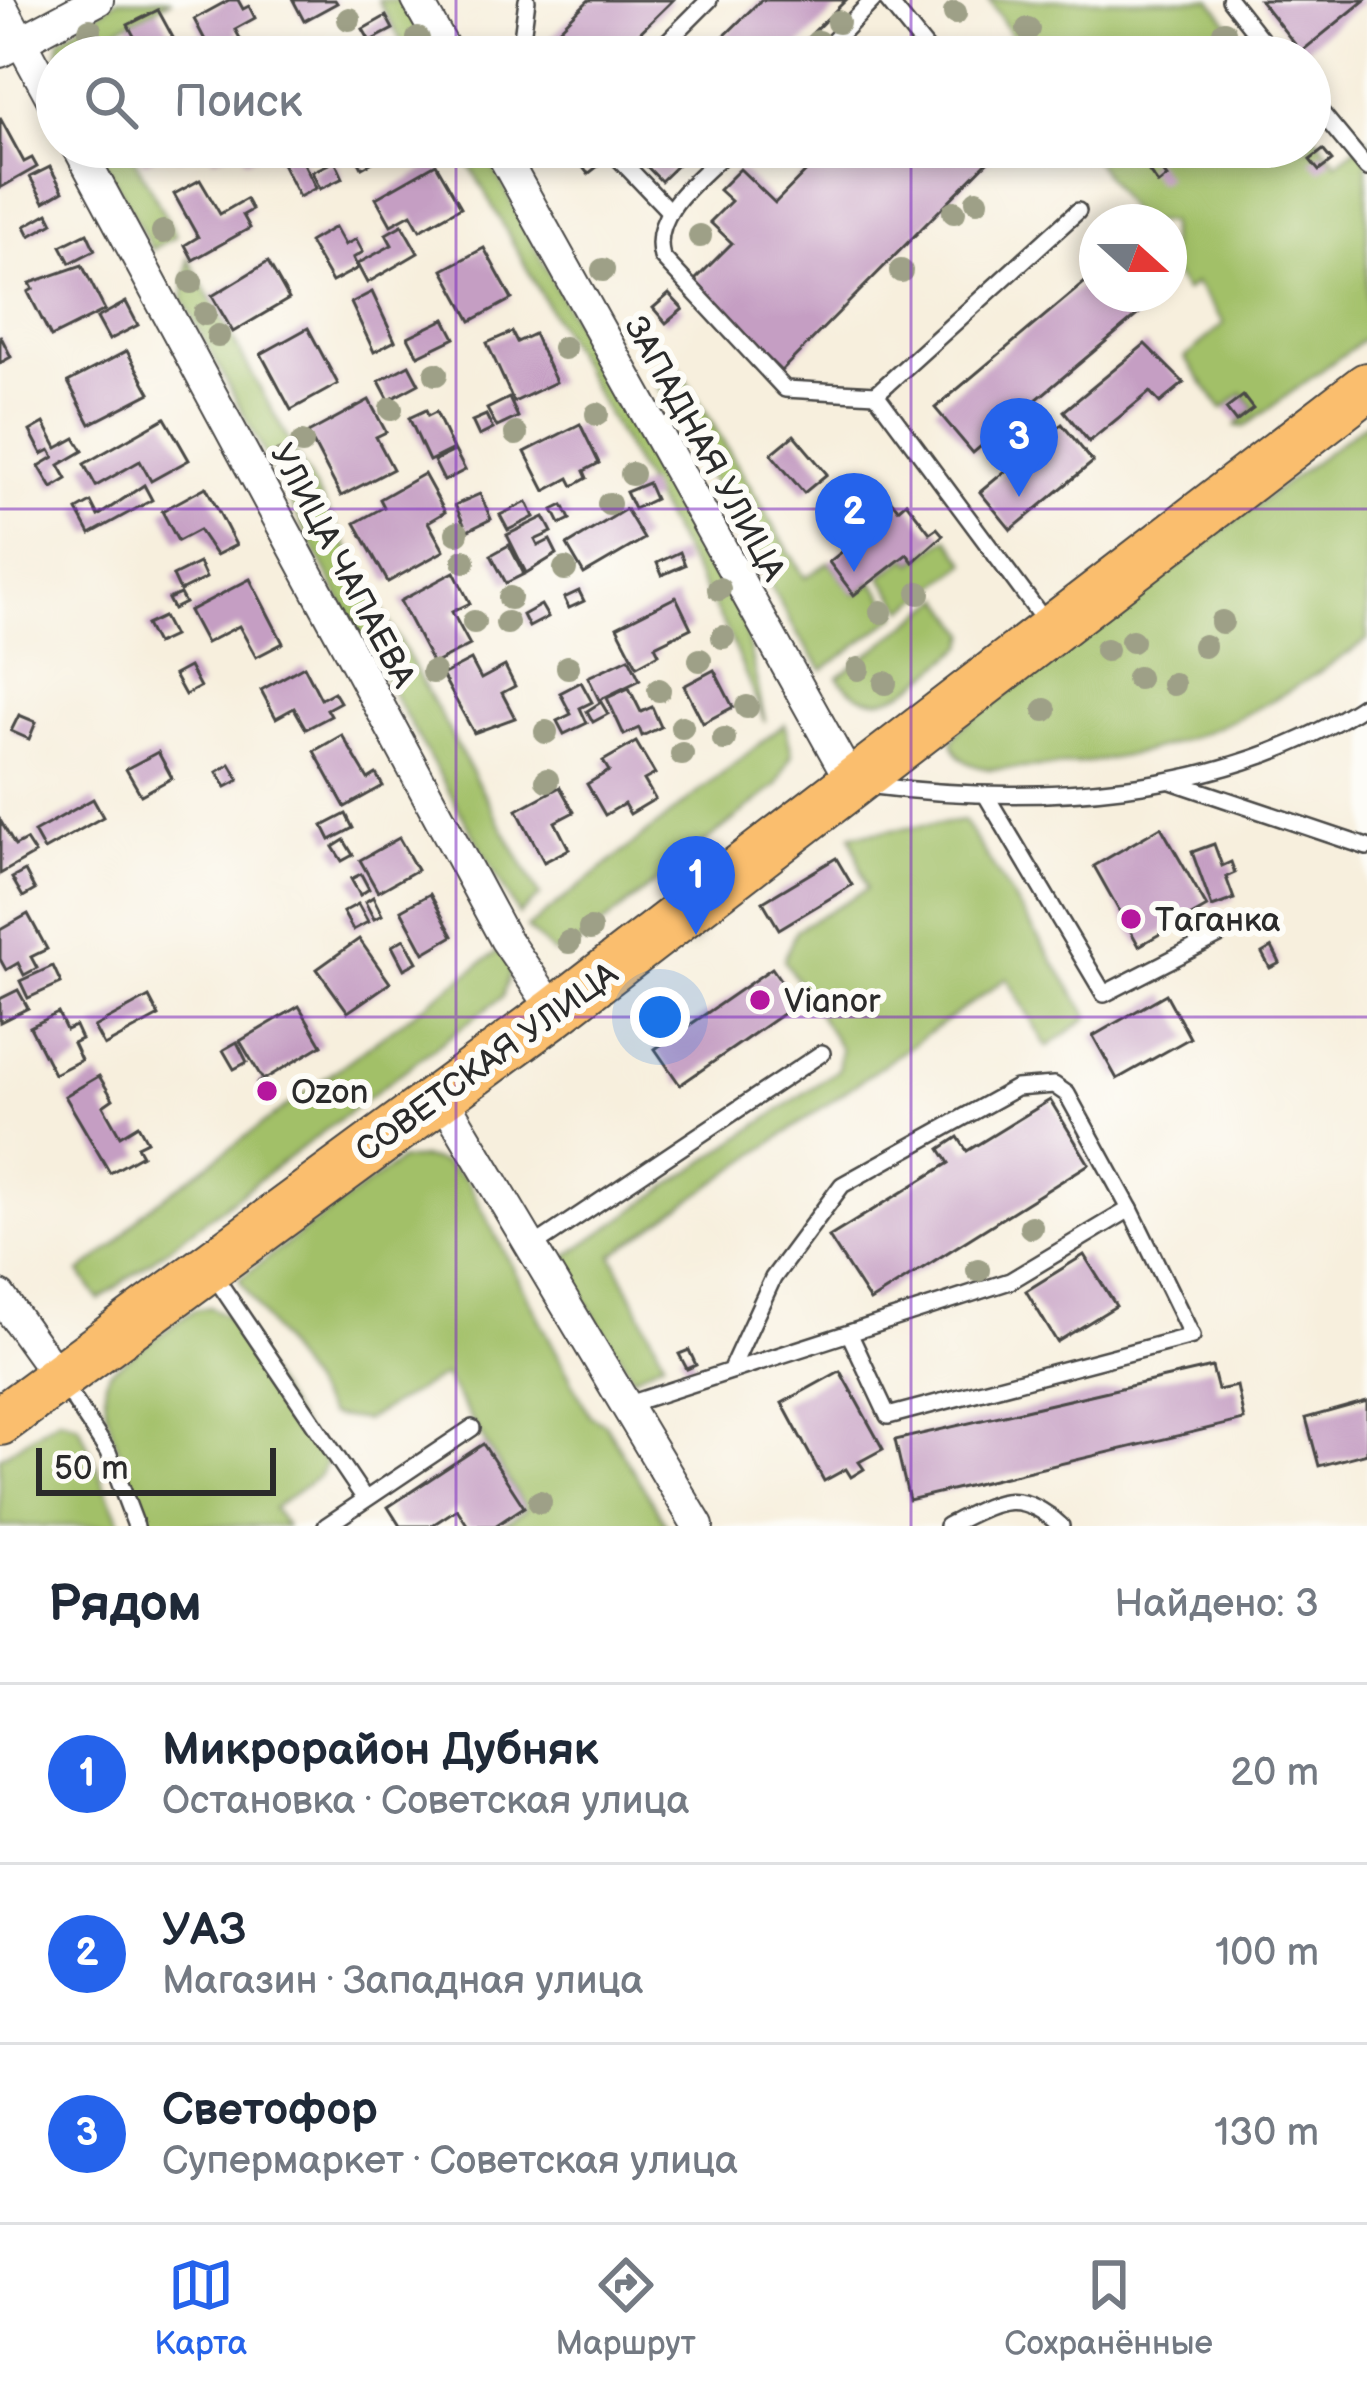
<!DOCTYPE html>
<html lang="ru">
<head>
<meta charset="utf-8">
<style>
	body { margin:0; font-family:"Balsamiq Sans",sans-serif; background:#f2f2f3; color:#1f2937 }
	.compass { position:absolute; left:1079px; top:204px; width:108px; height:108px; border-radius:50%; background:#fff; box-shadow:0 6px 18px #0003; rotate:111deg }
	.scale { position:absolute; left:36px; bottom:30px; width:240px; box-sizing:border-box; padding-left:12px; border:6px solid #2b2b2b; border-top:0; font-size:33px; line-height:42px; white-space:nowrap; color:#2b2b2b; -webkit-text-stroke:9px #fdfcf7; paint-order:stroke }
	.you { position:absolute; left:660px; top:1017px; width:42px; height:42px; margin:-30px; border:9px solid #fff; border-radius:50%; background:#1a73e8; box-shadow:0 0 0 18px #1a73e833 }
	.badge { display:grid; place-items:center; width:78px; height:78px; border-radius:50%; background:#2563eb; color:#fff; font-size:39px; font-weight:700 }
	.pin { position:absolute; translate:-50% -99px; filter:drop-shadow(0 3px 6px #0008) }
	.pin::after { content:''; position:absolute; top:63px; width:42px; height:36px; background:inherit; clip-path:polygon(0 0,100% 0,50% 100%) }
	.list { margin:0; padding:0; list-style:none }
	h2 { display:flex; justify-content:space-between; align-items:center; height:156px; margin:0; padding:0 48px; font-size:51px }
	h2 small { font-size:39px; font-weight:400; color:#747a83 }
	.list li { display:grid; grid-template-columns:78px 1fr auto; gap:36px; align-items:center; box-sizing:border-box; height:180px; padding:0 48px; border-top:3px solid #e0e1e3 }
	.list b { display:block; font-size:45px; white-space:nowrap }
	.list p { margin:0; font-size:39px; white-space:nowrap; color:#747a83 }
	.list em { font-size:39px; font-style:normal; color:#747a83 }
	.icon { flex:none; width:66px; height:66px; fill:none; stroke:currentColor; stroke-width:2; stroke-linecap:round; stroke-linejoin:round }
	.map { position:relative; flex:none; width:1367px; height:1526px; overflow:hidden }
	.search { position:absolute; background:#fff; box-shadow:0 6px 18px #0003; left:36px; right:36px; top:36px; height:132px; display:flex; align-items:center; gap:30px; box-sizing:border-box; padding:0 42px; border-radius:66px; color:#747a83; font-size:45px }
	.sheet { height:696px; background:#fff }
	nav { display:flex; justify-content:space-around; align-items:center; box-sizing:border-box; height:168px; border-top:3px solid #e0e1e3; background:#fff; font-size:33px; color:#747a83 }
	nav a { display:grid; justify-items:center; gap:6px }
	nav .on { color:#2563eb }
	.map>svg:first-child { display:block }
</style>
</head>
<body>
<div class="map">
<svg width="1367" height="1526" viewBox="0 0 1367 1526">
	<rect width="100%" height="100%" fill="#fdfcf7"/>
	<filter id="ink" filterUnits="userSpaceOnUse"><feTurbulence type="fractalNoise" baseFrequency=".00833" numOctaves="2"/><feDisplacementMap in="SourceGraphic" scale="24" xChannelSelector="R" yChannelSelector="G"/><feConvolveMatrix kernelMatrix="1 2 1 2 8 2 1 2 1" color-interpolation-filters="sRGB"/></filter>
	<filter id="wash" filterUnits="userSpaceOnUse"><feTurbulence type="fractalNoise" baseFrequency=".004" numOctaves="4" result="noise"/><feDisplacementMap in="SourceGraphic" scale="48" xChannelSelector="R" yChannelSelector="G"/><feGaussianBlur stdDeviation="2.7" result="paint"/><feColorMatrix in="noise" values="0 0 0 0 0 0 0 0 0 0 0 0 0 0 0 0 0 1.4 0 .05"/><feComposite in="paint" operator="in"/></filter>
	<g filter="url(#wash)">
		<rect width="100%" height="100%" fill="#f7efdd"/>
		<!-- green -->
		<g fill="#a2c068" stroke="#66764a" stroke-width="3">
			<polygon points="118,0 172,0 76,50 79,57 57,57 57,64 60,39"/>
			<polygon points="378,0 402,0 435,57 410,57"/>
			<polygon points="989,0 1211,0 1255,57 1085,57 1069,49 1058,57 1026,57"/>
			<polygon points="1310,129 1337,163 1367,138 1367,337 1244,427 1236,426 1254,408 1242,393 1222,409 1185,358 1224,323 1195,283 1185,291 1169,268 1169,222 1137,222 1086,147 1310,147"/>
			<polygon points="97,147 128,147 176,236 152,250"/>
			<polygon points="460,147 483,147 603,377 744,622 765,722 728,633"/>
			<polygon points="188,258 540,896 519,915 357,630 183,299"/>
			<polygon points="675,361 805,578 829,562 855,595 873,582 898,615 823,670 799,637 652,374"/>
			<path d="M1367,422V640C1238,730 1149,768 989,769C972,766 957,761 952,742L959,729Z"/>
			<polygon points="948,538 967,563 905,610 881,577 908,557 913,563"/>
			<path d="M943,598L968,634L964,646C924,676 879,731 838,677Z"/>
			<polygon points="785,724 792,754 777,785 568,952 553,953 527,928"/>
			<polygon points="964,821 1089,1017 1047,1047 1007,978 612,1255 664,1360 633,1377 560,1261 838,1070 841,1049 784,960 796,930 867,889 851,835"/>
			<polygon points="505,946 512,968 502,997 99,1300 80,1272 115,1245 142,1213"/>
			<polygon points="423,1158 443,1163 467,1180 590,1416 605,1424 667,1526 502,1526 526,1509 444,1375 365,1420 329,1415 239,1279 401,1160"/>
			<path d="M210,1307L228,1317L326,1463L319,1476L273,1508L286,1526H151C137,1486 91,1410 109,1372L194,1310Z"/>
			<polygon points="59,1418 79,1425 122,1526 0,1526 0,1457"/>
		</g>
		<g id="blocks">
			<!-- building -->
			<g fill="#c59ec3">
				<polygon points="229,0 238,0 243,9 249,6 255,18 235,29 250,57 202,57 197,47 206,42 194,19"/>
				<polygon points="293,0 335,0 337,3 304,21"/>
				<polygon points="589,0 673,0 615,57 540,57 536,52"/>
				<polygon points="761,0 846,0 788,57 703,57"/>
				<polygon points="1260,0 1365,0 1301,52"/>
				<polygon points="158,10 176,43 145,57 128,25"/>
				<polygon points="386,16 393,29 370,41 363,29"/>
				<polygon points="315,40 323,57 298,57 295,50"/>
				<polygon points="0,118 24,162 32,158 37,167 0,188"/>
				<polygon points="135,147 172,147 144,163"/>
				<polygon points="181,147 200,147 178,159 174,151"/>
				<polygon points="208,147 238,147 214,159"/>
				<polygon points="240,147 275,147 246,160"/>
				<polygon points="288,147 296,147 316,188 299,197 277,153"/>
				<polygon points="351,147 391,147 393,151 362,168"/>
				<polygon points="577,147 588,152 598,147 607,159 588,174 571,152"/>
				<polygon points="628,147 696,147 661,181"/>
				<polygon points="830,147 1002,147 781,371 692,283 732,243 710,222 731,201 719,190 740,169 775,203"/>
				<polygon points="1323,150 1332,161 1319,171 1310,160"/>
				<polygon points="1154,159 1167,177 1158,184 1145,166"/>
				<polygon points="335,161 343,178 320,189 312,172"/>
				<polygon points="436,164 461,207 420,230 411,214 391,225 376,198"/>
				<polygon points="50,167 63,191 44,202 30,177"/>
				<polygon points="200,180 220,214 246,199 252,210 243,215 250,228 193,260 185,245 198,237 174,194"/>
				<polygon points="48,213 53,223 30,236 25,226"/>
				<polygon points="402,225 418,253 367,283 357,264 392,245 386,234"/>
				<polygon points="335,227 345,245 356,239 363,252 353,258 358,268 332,282 309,242"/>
				<polygon points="87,233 95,250 70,263 61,246"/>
				<polygon points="484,248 512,299 471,321 443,270"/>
				<polygon points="268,262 289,299 233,332 212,296"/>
				<polygon points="82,265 105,310 51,337 28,292 33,289 30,283"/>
				<polygon points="1097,272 1097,294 1128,294 1142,311 973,453 935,408"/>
				<polygon points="372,292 395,341 374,352 351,303"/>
				<polygon points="669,294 683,309 666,323 653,308"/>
				<polygon points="126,302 138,325 109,340 97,318"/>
				<polygon points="445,319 455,338 418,356 408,337"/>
				<polygon points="308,328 338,384 291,410 261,354"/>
				<polygon points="512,332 517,342 534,334 556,382 514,402 487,343"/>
				<polygon points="0,335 11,357 0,363"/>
				<polygon points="1145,344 1184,383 1160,403 1150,392 1089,442 1064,411"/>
				<polygon points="127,351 150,393 90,424 68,382"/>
				<polygon points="409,365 419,384 389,400 379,381"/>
				<polygon points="1243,396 1253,409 1236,422 1226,409"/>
				<polygon points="509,398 518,417 497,427 487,409"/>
				<polygon points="369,400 386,432 376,437 393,469 341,496 308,433"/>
				<polygon points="426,410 428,416 436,412 453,449 429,461 409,418"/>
				<polygon points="486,415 493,429 479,436 472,421"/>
				<polygon points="165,418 189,460 151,481 140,461 96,486 84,464"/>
				<polygon points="44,423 57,448 75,438 83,451 59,465 67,479 52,488 39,466 54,457 50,450 42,454 30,431"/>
				<polygon points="580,424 599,463 584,471 587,478 573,486 569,478 545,491 525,452"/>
				<polygon points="1062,424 1093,462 1011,530 980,492"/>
				<polygon points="794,435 827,474 804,493 771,454"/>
				<polygon points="455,451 465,470 444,481 434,461"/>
				<polygon points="424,474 445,512 428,522 444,551 388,582 355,523 384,507 380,499"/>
				<polygon points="648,483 655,499 634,509 626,492"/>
				<polygon points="144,485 152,500 90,534 77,510 91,502 98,516"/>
				<polygon points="206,487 236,545 216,555 199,530 178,541 162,511"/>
				<polygon points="882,489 898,509 906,502 930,533 937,528 943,535 913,562 907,554 854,595 829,562 862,536 847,516"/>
				<polygon points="480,494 491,519 467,531 455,505"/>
				<polygon points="527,502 534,517 508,530 500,515"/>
				<polygon points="563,505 570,519 560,524 553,510"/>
				<polygon points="626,509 644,539 584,574 567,545"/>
				<polygon points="544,517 552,532 535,540 538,546 550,540 557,554 526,573 507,535"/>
				<polygon points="509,545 524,574 506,583 491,555"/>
				<polygon points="680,552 685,565 662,575 657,563"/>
				<polygon points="199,563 206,578 180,591 173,576"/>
				<polygon points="454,572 470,603 452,612 470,645 433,664 400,601"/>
				<polygon points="250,579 283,643 256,657 239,626 206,643 189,611"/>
				<polygon points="579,591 584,601 569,608 564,598"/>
				<polygon points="180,594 185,603 173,609 168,599"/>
				<polygon points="676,597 691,628 655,646 659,654 637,666 617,627"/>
				<polygon points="541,605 548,617 529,627 523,615"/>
				<polygon points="163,617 173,636 156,644 146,625"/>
				<polygon points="629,658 640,680 599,700 588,677"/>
				<polygon points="471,660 481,679 505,666 515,686 502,693 515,718 474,733 442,675"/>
				<polygon points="304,666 321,699 334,692 340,702 327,709 331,716 306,729 294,708 276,718 261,690"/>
				<polygon points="189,667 200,687 185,695 174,675"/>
				<polygon points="714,670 733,707 703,723 684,686"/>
				<polygon points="581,682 592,702 580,708 587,723 564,734 557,721 571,714 560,693"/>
				<polygon points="629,688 641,712 652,707 661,727 642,736 639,728 624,735 607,698"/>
				<polygon points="601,702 608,714 593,722 587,711"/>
				<polygon points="19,715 36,722 29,739 11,731"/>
				<polygon points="342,735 368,779 376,774 383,786 345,807 314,751"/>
				<polygon points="636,742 655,774 644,780 655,799 630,814 624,804 605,815 587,784 609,771 603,761"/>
				<polygon points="158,752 172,778 141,795 126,769"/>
				<polygon points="230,764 239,780 226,787 217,772"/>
				<polygon points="560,787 574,812 555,822 569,849 544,862 517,810"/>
				<polygon points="93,799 103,817 44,850 34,832"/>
				<polygon points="346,814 353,828 330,840 323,826"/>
				<polygon points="0,820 15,846 26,840 35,854 0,874"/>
				<polygon points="1161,827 1207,907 1139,946 1094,866"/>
				<polygon points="399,838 417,870 378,892 360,860"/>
				<polygon points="344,840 353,855 342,861 333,847"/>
				<polygon points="1214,844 1222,866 1231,862 1235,873 1226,877 1234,899 1212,907 1192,852"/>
				<polygon points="836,858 852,885 779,929 763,902"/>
				<polygon points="25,871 35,890 23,897 12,878"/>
				<polygon points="361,874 369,889 360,895 351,879"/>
				<polygon points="430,894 453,936 424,953 401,910"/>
				<polygon points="373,897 382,915 374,919 365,902"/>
				<polygon points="358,904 368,922 353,930 343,912"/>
				<polygon points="28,914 47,949 31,957 37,968 24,975 18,963 6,970 0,959 0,930"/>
				<polygon points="359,939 390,983 348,1012 317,969"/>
				<polygon points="404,939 417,962 404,969 392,946"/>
				<polygon points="1272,947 1280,963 1270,968 1262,953"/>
				<polygon points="53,966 61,983 28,998 20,981"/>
				<polygon points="772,968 797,1004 680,1085 655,1049"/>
				<polygon points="18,990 28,1008 0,1022 0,999"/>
				<polygon points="1166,994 1190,1038 1117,1079 1093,1036"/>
				<polygon points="149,997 159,1016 104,1046 94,1027"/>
				<polygon points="299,1006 322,1045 263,1080 240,1041"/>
				<polygon points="58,1013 66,1030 75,1026 81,1039 73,1043 81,1060 54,1074 30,1027"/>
				<polygon points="237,1042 247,1062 234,1069 223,1050"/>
				<polygon points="99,1076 113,1099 103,1106 120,1136 138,1125 147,1141 137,1146 142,1155 110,1173 65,1096"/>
				<polygon points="265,1079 273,1094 265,1099 257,1083"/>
				<polygon points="1050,1100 1089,1164 870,1301 829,1237 949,1163 940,1149 958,1137 967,1151"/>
				<polygon points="1084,1255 1116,1306 1057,1342 1026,1291"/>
				<polygon points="689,1350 696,1365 687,1369 679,1354"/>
				<polygon points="1212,1367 1218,1390 1237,1386 1244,1420 909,1500 895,1440"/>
				<polygon points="840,1371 883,1449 859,1462 864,1469 851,1477 846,1469 824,1481 782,1403"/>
				<polygon points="1367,1401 1367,1453 1319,1466 1306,1418"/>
				<polygon points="483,1444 524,1507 495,1526 468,1526 457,1509 431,1526 400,1526 388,1507"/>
			</g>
		</g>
	</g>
	<g filter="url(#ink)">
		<use href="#blocks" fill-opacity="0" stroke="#4a4846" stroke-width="3"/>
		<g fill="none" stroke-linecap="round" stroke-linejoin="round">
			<!-- lane casing -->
			<g stroke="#4a4846" stroke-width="20">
				<g id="lane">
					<polyline points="527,0 522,38 528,57"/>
					<polyline points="887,0 933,57"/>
					<polyline points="1230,0 1275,57"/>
					<polyline points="652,57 709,0"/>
					<polyline points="818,57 873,0"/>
					<polyline points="1310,99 1367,168"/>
					<polyline points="608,147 669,211"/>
					<path d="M731,147C703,176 649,212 662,257L785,389L876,394"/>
					<polyline points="1049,627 876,394 1078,211"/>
					<polyline points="1171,781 1367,847"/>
					<path d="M866,785C1032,806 1224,798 1367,703"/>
					<polyline points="987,797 1104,994 1219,935"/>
					<polyline points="532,1247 822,1053"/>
					<polyline points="213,1274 365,1499"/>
					<polyline points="850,1335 888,1416 1192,1336 1130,1209"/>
					<polyline points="61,1380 108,1452 136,1526"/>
					<polyline points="626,1405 1010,1281 1130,1209 1067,1094 1054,1085 1016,1088 842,1185 773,1278 732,1367"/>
					<polyline points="326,1526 472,1428"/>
					<path d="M947,1526C994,1503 1017,1485 1061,1526"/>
				</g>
			</g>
			<!-- street casing -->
			<g stroke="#4a4846" stroke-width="34">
				<g id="street">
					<polyline points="417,0 449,57"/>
					<polyline points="0,3 57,108"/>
					<polyline points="0,52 98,0"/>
					<polyline points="78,147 505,939 555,1012"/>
					<polyline points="498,147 852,783"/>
					<polyline points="440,1094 698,1526"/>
					<polyline points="0,1296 59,1378"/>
				</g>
			</g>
			<!-- primary casing -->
			<g stroke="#4a4846" stroke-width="52">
				<polyline id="primary" points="0,1421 555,1012 1367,387"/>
			</g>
			<!-- lane -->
			<use href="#lane" stroke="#fff" stroke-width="15"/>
			<!-- street -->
			<use href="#street" stroke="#fff" stroke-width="30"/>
			<!-- primary -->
			<use href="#primary" stroke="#fabe6e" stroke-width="48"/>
		</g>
		<!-- trees -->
		<g fill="#9ea087">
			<circle cx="955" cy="13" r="12"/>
			<circle cx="349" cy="19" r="12"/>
			<circle cx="838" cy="22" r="12"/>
			<circle cx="1028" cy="29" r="12"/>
			<circle cx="90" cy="30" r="12"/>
			<circle cx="1224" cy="32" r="12"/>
			<circle cx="418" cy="39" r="12"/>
			<circle cx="818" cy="42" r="12"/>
			<circle cx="977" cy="201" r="12"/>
			<circle cx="954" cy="212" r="12"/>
			<circle cx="163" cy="232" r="12"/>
			<circle cx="700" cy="236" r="12"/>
			<circle cx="603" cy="270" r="12"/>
			<circle cx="901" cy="271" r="12"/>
			<circle cx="191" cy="282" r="12"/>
			<circle cx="205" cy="314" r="12"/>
			<circle cx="218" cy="336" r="12"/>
			<circle cx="564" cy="348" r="12"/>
			<circle cx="436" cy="374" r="12"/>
			<circle cx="391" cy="409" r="12"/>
			<circle cx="597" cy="414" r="12"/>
			<circle cx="516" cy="434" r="12"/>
			<circle cx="302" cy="443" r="12"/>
			<circle cx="282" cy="460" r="12"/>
			<circle cx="632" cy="474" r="12"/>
			<circle cx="296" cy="481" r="12"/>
			<circle cx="857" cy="487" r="12"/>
			<circle cx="609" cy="504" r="12"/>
			<circle cx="457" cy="533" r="12"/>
			<circle cx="464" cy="561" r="12"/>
			<circle cx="565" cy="569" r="12"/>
			<circle cx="719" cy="589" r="12"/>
			<circle cx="919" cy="593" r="12"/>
			<circle cx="510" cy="598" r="12"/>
			<circle cx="881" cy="612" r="12"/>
			<circle cx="474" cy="622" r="12"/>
			<circle cx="1222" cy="622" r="12"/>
			<circle cx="507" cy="623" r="12"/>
			<circle cx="723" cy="637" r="12"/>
			<circle cx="1132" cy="641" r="12"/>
			<circle cx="1204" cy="646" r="12"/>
			<circle cx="1106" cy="650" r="12"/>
			<circle cx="700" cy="660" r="12"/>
			<circle cx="568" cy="667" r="12"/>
			<circle cx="858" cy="669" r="12"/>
			<circle cx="433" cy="672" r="12"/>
			<circle cx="1138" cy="678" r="12"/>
			<circle cx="885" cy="683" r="12"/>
			<circle cx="1173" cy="684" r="12"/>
			<circle cx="659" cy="690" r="12"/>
			<circle cx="747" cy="707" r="12"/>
			<circle cx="1045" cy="710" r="12"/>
			<circle cx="682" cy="727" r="12"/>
			<circle cx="546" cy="732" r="12"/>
			<circle cx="724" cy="739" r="12"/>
			<circle cx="682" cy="754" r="12"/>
			<circle cx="547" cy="780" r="12"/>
			<circle cx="590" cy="929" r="12"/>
			<circle cx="569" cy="942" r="12"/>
			<circle cx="1031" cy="1227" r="12"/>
			<circle cx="978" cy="1270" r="12"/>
			<circle cx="540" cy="1502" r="12"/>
		</g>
	</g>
	<!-- grid -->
	<path fill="none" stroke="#7b2cbf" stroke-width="3" stroke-opacity="0.55" d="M456,0V57M911,0V57M456,147V1526M911,147V1526M0,509H1367M0,1017H1367"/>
	<!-- markers -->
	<g fill="#b5179e" stroke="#fdfcf7" stroke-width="4.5">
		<circle cx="1131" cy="919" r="12"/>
		<circle cx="760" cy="1000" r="12"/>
		<circle cx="267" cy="1091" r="12"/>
	</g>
	<g text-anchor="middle" stroke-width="12" stroke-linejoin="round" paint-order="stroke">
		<!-- street labels -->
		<g font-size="33" fill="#2b2b2b" stroke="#fdfcf7">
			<text transform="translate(706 448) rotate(61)" y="12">ЗАПАДНАЯ УЛИЦА</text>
			<text transform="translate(344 565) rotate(62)" y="12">УЛИЦА ЧАПАЕВА</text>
			<text transform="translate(486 1061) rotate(-36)" y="12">СОВЕТСКАЯ УЛИЦА</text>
		</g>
		<!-- poi labels -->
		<g font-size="33" fill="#2b2b2b" stroke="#fdfcf7" text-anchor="start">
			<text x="1155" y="931">Таганка</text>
			<text x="784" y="1012">Vianor</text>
			<text x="291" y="1103">Ozon</text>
		</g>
	</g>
</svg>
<svg class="compass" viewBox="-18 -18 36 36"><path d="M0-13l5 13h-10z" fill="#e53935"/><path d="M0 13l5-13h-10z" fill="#747a83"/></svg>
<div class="scale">50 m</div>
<div class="you"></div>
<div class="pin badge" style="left:696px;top:935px">1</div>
<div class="pin badge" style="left:854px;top:572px">2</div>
<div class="pin badge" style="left:1019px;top:497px">3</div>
<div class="search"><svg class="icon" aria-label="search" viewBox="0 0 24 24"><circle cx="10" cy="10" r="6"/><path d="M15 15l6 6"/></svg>Поиск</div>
</div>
<section class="sheet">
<h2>Рядом<small>Найдено: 3</small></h2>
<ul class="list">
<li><span class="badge">1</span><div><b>Микрорайон Дубняк</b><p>Остановка · Советская улица</p></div><em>20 m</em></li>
<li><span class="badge">2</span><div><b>УАЗ</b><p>Магазин · Западная улица</p></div><em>100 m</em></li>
<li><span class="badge">3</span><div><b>Светофор</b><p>Супермаркет · Советская улица</p></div><em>130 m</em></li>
</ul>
</section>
<nav>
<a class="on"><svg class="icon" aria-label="map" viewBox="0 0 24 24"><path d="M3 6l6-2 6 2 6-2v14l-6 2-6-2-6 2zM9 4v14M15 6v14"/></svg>Карта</a>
<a><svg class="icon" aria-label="directions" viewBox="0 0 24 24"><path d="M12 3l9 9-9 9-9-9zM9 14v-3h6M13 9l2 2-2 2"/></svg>Маршрут</a>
<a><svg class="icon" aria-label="saved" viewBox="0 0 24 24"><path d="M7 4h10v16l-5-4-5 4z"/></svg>Сохранённые</a>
</nav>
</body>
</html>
